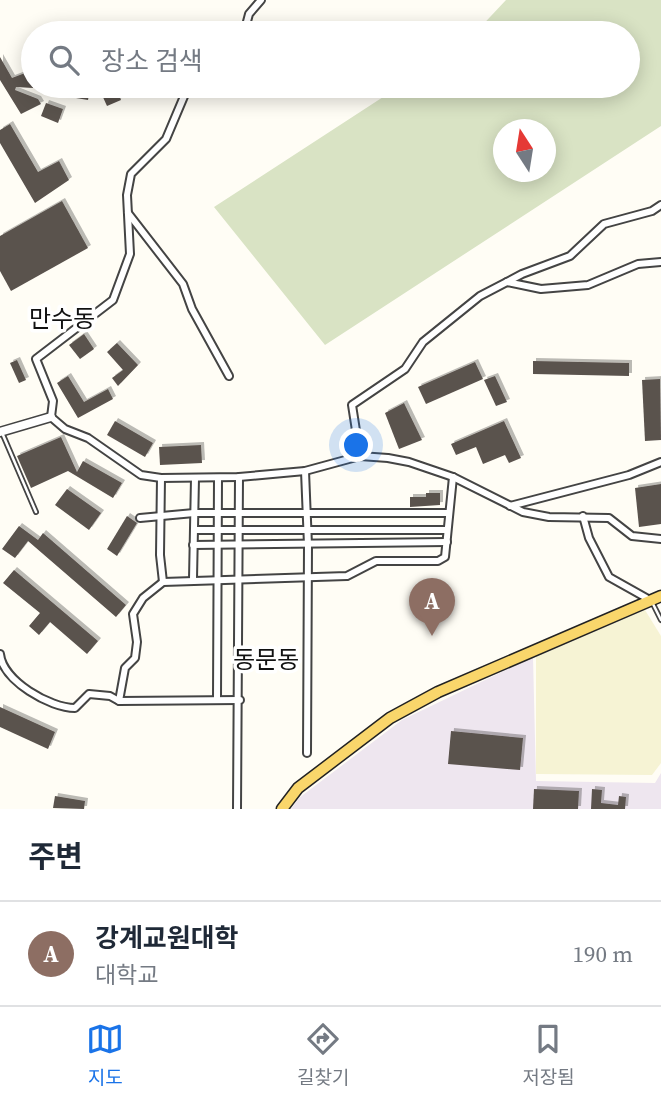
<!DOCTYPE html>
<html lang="ko">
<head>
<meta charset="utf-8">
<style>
	body { margin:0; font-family:"Source Serif 4","Noto Sans KR",serif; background:#f6f6f7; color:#1f2937 }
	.compass { position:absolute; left:493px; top:119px; width:63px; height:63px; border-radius:50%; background:#fff; box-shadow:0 4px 18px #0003; rotate:348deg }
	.you { position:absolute; left:357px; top:446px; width:24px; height:24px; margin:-18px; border:5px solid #fff; border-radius:50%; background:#1a73e8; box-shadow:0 0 0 10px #1a73e833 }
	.badge { display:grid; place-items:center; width:46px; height:46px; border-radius:50%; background:#1a73e8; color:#fff; font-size:23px; font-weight:700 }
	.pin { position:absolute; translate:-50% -58px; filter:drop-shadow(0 2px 4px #0008) }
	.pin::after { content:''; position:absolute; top:37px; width:24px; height:21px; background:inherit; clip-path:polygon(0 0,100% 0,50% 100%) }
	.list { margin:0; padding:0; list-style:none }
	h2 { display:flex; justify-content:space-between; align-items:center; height:91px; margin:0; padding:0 28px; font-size:30px }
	h2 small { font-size:23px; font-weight:400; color:#747a83 }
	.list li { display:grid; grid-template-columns:46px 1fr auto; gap:21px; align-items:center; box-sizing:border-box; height:105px; padding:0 28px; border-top:2px solid #e0e1e3 }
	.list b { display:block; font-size:26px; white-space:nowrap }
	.list p { margin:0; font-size:23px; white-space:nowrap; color:#747a83 }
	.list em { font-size:23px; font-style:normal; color:#747a83 }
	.icon { flex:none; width:38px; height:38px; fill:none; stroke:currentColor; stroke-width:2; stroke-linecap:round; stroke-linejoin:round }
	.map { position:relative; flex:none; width:661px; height:809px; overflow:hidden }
	.search { position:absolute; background:#fff; box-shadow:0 4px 18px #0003; left:21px; right:21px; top:21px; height:77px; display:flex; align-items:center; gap:18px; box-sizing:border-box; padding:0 24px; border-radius:38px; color:#747a83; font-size:26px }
	.sheet { height:196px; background:#fff }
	nav { display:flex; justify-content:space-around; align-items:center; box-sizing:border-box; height:98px; border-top:2px solid #e0e1e3; background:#fff; font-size:19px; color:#747a83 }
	nav a { display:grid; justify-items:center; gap:4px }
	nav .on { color:#1a73e8 }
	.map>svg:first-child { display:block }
</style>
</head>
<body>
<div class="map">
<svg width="661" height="809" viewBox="0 0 661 809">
	<defs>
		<filter id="shadow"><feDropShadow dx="3" dy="-3" stdDeviation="0" flood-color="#0004"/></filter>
	</defs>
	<rect width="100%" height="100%" fill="#fffdf5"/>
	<!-- industrial -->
	<polygon fill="#eee6ef" points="533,657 536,781 655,783 661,773 661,809 291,809 299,798 402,720"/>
	<!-- farmland -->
	<polygon fill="#f6f3d4" points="645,610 661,636 661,763 652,775 536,774 536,657"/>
	<!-- cemetery -->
	<path fill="#d9e3c4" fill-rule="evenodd" d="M506,0H661V126L325,345L214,207L400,86H628V33H475ZM504,130H546V172H504Z"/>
	<!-- building -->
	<g fill="#5a524d" filter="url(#shadow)">
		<polygon points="0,57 12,78 33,70 33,88 16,87 15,90 38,99 41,104 21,114 0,80"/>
		<polygon points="59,86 90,90 88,100 58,95"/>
		<polygon points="117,89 121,100 107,106 102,95"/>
		<polygon points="46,103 63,109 58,123 41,116"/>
		<polygon points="10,124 38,172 59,161 69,180 35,203 0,143 0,130"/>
		<polygon points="62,201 88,248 11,291 0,271 0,236"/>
		<polygon points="84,334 94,349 80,359 69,345"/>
		<polygon points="117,343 138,365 118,386 112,378 123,370 107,352"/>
		<polygon points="17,360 26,380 19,383 10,363"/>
		<polygon points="533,361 629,363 629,376 533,374"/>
		<polygon points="475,362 483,379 426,404 418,387"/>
		<polygon points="68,376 84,402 108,389 113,399 78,418 57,383"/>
		<polygon points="495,376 507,402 496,406 484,380"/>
		<polygon points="660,379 661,440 645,441 642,380"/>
		<polygon points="404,403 422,440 399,449 385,413"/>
		<polygon points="115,421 153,443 145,457 107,435"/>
		<polygon points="504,421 521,458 509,463 505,455 483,464 476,447 456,455 451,444"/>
		<polygon points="61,437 77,472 83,461 122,483 113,498 68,471 31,488 17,456"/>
		<polygon points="201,445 202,463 160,465 159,447"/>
		<polygon points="661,484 661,524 639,527 635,488"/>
		<polygon points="67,489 101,513 89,530 55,505"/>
		<polygon points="426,493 440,493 440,505 410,507 410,497 426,497"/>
		<polygon points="127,516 137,523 117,556 107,549"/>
		<polygon points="19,526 38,540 43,533 126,605 116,617 28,541 15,558 2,549"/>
		<polygon points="14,570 98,641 87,654 50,622 39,635 29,626 40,613 3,583"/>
		<polygon points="0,707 55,732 48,749 0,727"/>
		<polygon points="451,731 523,738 520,770 448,764"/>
		<polygon points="534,789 579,791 578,809 533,809"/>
		<polygon points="592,789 602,790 601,803 618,805 619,796 626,797 625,809 591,809"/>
		<polygon points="55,796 85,801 84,809 53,808"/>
	</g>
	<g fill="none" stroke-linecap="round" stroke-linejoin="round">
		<!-- service casing -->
		<g stroke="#444" stroke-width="6">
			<g id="service">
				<polyline points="3,435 36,512"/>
				<polyline points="653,604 661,620"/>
			</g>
		</g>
		<!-- minor casing -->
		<g stroke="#444" stroke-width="10">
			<g id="minor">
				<polyline points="244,33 249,14 261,0"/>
				<polyline points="201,86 185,94 166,139 131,174 127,195 130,254 113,300 36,359 53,401 51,417 65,429 88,438 141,475 161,478 239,477 305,471 360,456 388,458 409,462 453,477 523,512 549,517 609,518 632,536 661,539"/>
				<polyline points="128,213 183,284 192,309 229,376"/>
				<polyline points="507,282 541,289 588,285 638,264 661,262"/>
				<polyline points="360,456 352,405 405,369 423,342 480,296 522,274 570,256 604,224 652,211 661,205"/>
				<polyline points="305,471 308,545 307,753"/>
				<polyline points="161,478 160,555 163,582"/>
				<polyline points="510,506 629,475 661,462"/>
				<polyline points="583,516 589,538 609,577 650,600"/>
				<polyline points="140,518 194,513 449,513"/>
				<polyline points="194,530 447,530"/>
				<polyline points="193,545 447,542"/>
				<polyline points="193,579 195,478"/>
				<path d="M0,654C3,681 50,708 75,708L89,694L110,696L119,701L240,700"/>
				<polyline points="217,700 218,478"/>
				<polyline points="119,701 125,668 135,658 137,642 133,614 143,598 163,582 347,576 376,561 438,561 445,557 453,477"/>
				<polyline points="237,809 239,477"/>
			</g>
		</g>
		<!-- tertiary casing -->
		<g stroke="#444" stroke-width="11">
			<polyline id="tertiary" points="0,432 51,417"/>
		</g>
		<!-- primary casing -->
		<g stroke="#222" stroke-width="13">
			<polyline id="primary" points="282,809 298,788 390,718 438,692 661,596"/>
		</g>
		<!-- service -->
		<use href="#service" stroke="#fff" stroke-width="2.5"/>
		<!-- minor -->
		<use href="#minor" stroke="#fff" stroke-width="6"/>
		<!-- tertiary -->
		<use href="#tertiary" stroke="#fff" stroke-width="8"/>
		<!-- primary -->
		<use href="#primary" stroke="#f9d66b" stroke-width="10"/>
	</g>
	<g text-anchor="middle" stroke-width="7" stroke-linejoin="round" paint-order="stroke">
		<!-- quarter labels -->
		<g font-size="24" fill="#111" stroke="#fff">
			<text x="62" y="327">만수동</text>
			<text x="266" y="668">동문동</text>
		</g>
	</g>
</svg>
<svg class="compass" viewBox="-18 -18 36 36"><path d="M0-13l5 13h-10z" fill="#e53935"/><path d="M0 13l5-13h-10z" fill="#747a83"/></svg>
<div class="you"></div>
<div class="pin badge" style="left:432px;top:636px;background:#8d6e63">A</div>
<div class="search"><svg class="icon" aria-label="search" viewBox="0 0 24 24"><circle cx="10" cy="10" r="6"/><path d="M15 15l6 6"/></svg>장소 검색</div>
</div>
<section class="sheet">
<h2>주변<small></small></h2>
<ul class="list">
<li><span class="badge" style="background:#8d6e63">A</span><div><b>강계교원대학</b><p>대학교</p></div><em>190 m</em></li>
</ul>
</section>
<nav>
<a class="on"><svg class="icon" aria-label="map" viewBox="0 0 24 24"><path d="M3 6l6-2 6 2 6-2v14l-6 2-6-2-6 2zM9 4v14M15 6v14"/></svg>지도</a>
<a><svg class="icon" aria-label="directions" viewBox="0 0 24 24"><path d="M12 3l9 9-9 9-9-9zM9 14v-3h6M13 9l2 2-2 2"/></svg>길찾기</a>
<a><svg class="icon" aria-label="saved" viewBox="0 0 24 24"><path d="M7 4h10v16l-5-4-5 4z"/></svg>저장됨</a>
</nav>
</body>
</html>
